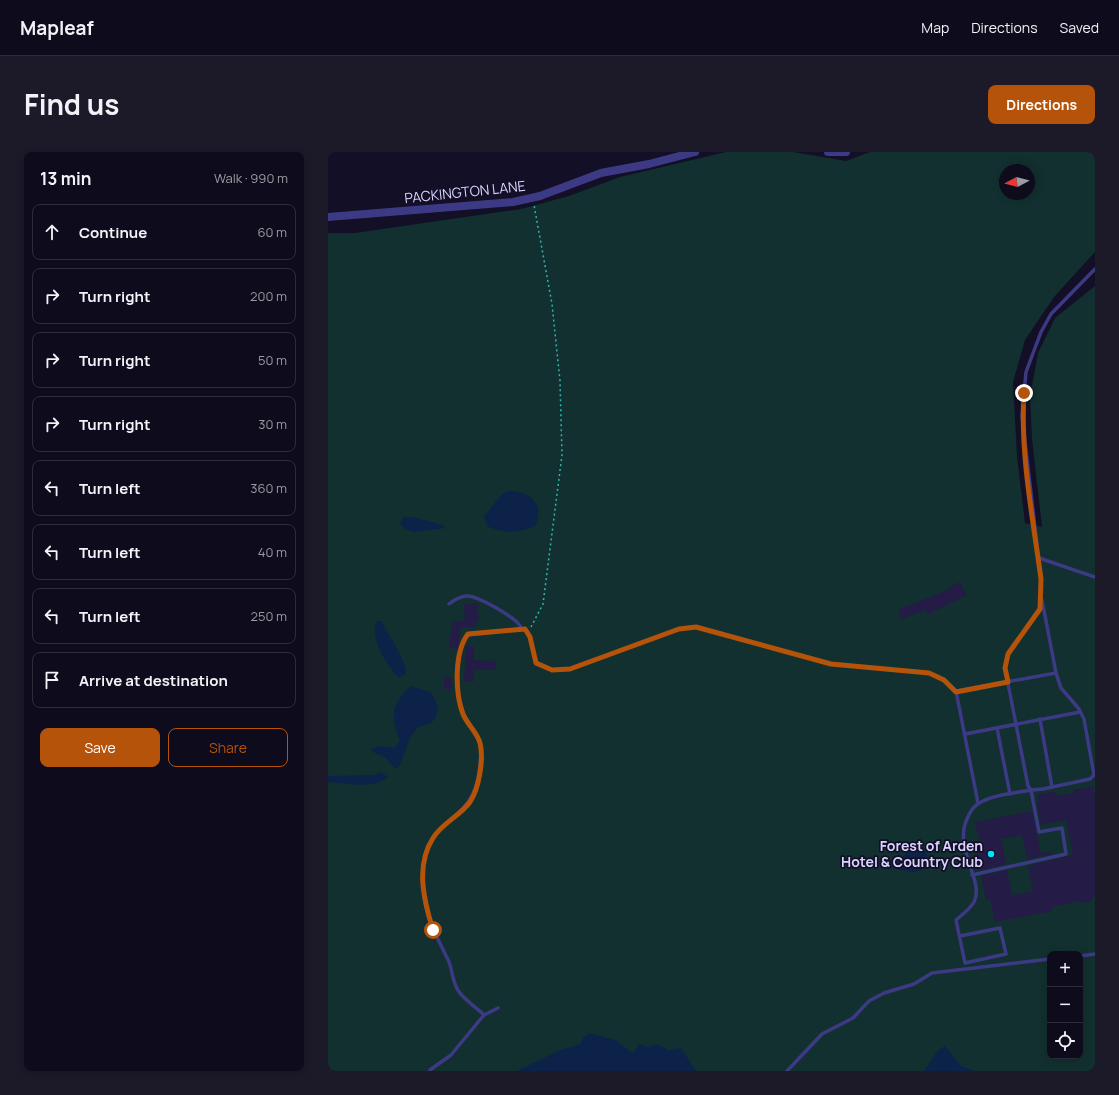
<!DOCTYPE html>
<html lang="en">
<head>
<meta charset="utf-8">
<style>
	body { margin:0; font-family:Manrope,sans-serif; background:#1c1929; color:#f1f3f6 }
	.controls { position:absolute; right:12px; bottom:12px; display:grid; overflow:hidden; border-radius:8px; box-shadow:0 2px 10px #0003 }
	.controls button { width:36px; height:36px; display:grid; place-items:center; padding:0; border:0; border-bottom:1px solid #2e2b3b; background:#0e0b1c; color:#f1f3f6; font:20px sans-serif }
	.compass { position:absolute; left:671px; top:12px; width:36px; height:36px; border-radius:50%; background:#0e0b1c; box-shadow:0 2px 10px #0003; rotate:263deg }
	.stop { position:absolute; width:12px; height:12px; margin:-9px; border:3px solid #b45309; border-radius:50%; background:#fff }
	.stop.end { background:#b45309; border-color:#fff; box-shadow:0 1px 4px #0008 }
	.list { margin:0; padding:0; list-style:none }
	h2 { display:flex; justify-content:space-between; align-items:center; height:52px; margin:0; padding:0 16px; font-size:17px }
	h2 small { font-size:13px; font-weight:400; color:#9b9ba3 }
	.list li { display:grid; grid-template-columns:26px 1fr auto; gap:12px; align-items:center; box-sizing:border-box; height:56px; margin:0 8px 8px; padding:0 8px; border:1px solid #2e2b3b; border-radius:8px }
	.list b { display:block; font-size:15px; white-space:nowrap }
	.list em { font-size:13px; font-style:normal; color:#9b9ba3 }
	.actions { display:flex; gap:8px; padding:12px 16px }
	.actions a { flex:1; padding:9px 0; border:1px solid #b45309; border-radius:8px; text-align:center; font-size:14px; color:#b45309 }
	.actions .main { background:#b45309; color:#fff }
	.icon { flex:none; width:22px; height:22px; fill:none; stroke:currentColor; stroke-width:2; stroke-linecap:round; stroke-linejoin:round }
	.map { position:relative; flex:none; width:767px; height:919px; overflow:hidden; border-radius:8px }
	header { display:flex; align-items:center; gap:24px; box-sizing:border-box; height:56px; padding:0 20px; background:#0e0b1c; border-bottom:1px solid #2e2b3b }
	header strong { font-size:19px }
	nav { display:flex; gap:22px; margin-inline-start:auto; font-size:14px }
	.intro { display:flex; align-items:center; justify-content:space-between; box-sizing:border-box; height:96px; padding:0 24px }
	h1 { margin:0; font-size:28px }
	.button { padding:10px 18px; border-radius:8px; background:#b45309; color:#fff; font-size:14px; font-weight:700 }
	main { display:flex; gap:24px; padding:0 24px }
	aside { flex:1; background:#0e0b1c; border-radius:8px; box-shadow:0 2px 10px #0003 }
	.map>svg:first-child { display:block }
</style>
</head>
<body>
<header>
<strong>Mapleaf</strong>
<nav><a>Map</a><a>Directions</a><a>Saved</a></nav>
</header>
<div class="intro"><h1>Find us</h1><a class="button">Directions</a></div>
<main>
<aside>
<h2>13 min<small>Walk · 990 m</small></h2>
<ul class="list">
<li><svg class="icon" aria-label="ahead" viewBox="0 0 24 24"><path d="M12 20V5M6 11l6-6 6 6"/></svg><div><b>Continue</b></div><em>60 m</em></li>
<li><svg class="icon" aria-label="right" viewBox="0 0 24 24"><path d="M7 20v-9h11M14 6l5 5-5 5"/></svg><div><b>Turn right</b></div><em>200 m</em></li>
<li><svg class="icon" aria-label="right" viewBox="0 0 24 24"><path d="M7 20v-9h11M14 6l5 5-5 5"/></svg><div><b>Turn right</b></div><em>50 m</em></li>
<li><svg class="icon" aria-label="right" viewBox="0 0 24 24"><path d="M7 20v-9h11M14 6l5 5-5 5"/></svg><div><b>Turn right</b></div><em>30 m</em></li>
<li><svg class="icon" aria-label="left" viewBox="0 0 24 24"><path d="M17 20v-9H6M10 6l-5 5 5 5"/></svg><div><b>Turn left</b></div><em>360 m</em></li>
<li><svg class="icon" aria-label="left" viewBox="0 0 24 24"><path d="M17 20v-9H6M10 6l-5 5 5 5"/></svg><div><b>Turn left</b></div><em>40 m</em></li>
<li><svg class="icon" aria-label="left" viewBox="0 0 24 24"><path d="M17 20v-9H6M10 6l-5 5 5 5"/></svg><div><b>Turn left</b></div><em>250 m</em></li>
<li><svg class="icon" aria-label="arrive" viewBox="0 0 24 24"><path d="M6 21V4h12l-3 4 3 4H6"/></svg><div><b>Arrive at destination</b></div></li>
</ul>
<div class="actions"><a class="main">Save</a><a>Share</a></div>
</aside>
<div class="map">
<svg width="767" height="919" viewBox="0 0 767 919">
	<rect width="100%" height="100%" fill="#130f26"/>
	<!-- green -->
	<path fill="#12302f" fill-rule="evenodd" d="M398,0H465L518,9L542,0H767V100L726,145L697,188L685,230L689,304L697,371L714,375L704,287L702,245L710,201L727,166L767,134V919H0V81H27L193,57L241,44L292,25ZM677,18H701V42H677ZM722,802H752V904H722Z"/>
	<!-- water -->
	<g fill="#0c2248">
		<path d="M182,339C204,340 217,354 207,374C191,381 175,382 159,374L156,364L175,341Z"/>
		<polygon points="76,365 84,365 115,373 117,376 87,380 77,377 72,372"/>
		<path d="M48,469H54C60,483 79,509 78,522L71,525L67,522C56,506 43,490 48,469Z"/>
		<path d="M83,534L102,540L108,549L110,557L107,567L103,571L90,575L82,586L72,613L67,617L58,606L45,600L43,597L53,594L67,596L72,588C62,565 63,551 83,534Z"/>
		<path d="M53,620L60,625C45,638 18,631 0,630V624L47,623Z"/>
		<path d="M590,695C601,697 601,709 596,717L586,720L568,717L567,712L582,698Z"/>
		<polygon points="261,881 287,888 305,901 311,892 321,895 330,892 340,898 353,896 368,919 189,919 230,899 252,892 256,885"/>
		<polygon points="617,894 633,914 647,919 596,919 610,898"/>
	</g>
	<!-- building -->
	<g fill="#241b47">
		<polygon points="631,430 639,443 599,463 598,458 573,467 570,458 617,439"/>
		<polygon points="149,451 151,469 148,470 148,475 132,475 130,497 121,496 124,469 137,469 136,452"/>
		<polygon points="138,494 146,494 146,508 168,509 168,518 146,518 146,530 136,530"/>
		<polygon points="116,525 123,525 124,537 116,537"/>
		<polygon points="765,634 767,645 767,742 763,749 755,751 752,749 723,755 724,759 667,770 662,747 658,748 653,724 679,718 684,743 705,739 700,714 745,703 738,668 713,673 709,652 711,652 709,643 727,640 728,644 746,641 745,638"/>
		<polygon points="704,659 713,701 723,699 724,702 699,707 694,683 673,687 678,712 652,718 647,692 652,691 647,670"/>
	</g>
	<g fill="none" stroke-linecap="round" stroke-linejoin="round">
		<!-- path -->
		<polyline stroke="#2fb8b0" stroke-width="1.5" stroke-dasharray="2 3" stroke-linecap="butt" points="203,475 215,452 234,303 232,229 224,152 206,53"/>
		<!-- service -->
		<g stroke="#3d3a85" stroke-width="3.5">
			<polyline points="711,406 767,425"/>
			<polyline points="714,448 728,521 733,536 751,557 756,567 766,623"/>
			<path d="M121,452C126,448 132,445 138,444C149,443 191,467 193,476"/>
			<polyline points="628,539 650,651"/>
			<polyline points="712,567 724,635"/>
			<polyline points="669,576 682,642"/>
			<polyline points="637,582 752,560"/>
			<polyline points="766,623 762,627 715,637 703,638 700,634 677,516 680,502 712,457 713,427 694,264 698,220 713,180 723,162 767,117"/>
			<path d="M632,784L672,776L678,802L637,811L628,768C634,763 642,757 646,750C657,729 625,697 639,667C643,658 646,653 655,649C668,642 688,641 703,638L711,680L734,676L738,702L644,723"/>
			<polyline points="752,804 767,802"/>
			<polyline points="156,863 170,856"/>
			<path d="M102,918L123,903L156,863C150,857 136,847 132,841C124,832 125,820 121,810C116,799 110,788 105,777C94,751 89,713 104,687C110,677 119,671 128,663C149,645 151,629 153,602C154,586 143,576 136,564C126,544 127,499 140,483L197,477C205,483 204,501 208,511L225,518L242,517L351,477L368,475L503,512L601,521L615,527L628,539L728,521"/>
			<polyline points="459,919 494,882 525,866 541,849 556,841 586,832 604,821 722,807"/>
		</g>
		<!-- tertiary -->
		<g stroke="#3d3a85" stroke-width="8">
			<polyline points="500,0 518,0"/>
			<polyline points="0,65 185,50 212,44 273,21 321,12 367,0"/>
		</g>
	</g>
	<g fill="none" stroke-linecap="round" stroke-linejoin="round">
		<!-- route -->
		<path stroke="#b45309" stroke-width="5" d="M105,778C96,749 87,714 105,686C114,671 132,664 142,650C151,636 156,607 152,591C149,580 139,572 135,562C127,541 126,500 140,482L197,477L202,485L208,511L224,518L242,517L351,477L368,475L503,512L601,521L616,528L628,540L680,530L677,516L680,502L712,457L713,427C705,367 692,302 696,241"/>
	</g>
	<!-- markers -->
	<circle fill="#00e5ff" stroke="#130f26" stroke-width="1.5" cx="663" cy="702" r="4"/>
	<g text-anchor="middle" stroke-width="3.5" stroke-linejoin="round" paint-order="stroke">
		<!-- street labels -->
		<g font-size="14" fill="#d9d4ff" stroke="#130f26">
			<text transform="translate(137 40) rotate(-6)" y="5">PACKINGTON LANE</text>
		</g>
		<!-- poi labels -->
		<g font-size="14" font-weight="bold" fill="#d9d4ff" stroke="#130f26" text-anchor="end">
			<text x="655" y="699">Forest of Arden<tspan x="655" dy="16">Hotel &amp; Country Club</tspan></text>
		</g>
	</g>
</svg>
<div class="controls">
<button>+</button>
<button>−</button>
<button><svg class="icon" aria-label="locate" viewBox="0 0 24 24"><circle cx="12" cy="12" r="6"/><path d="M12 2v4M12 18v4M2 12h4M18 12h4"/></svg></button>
</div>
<svg class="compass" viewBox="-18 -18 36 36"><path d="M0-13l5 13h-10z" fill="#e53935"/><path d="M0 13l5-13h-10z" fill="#9b9ba3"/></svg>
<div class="stop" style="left:105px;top:778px"></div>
<div class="stop end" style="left:696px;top:241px"></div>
</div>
</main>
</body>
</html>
